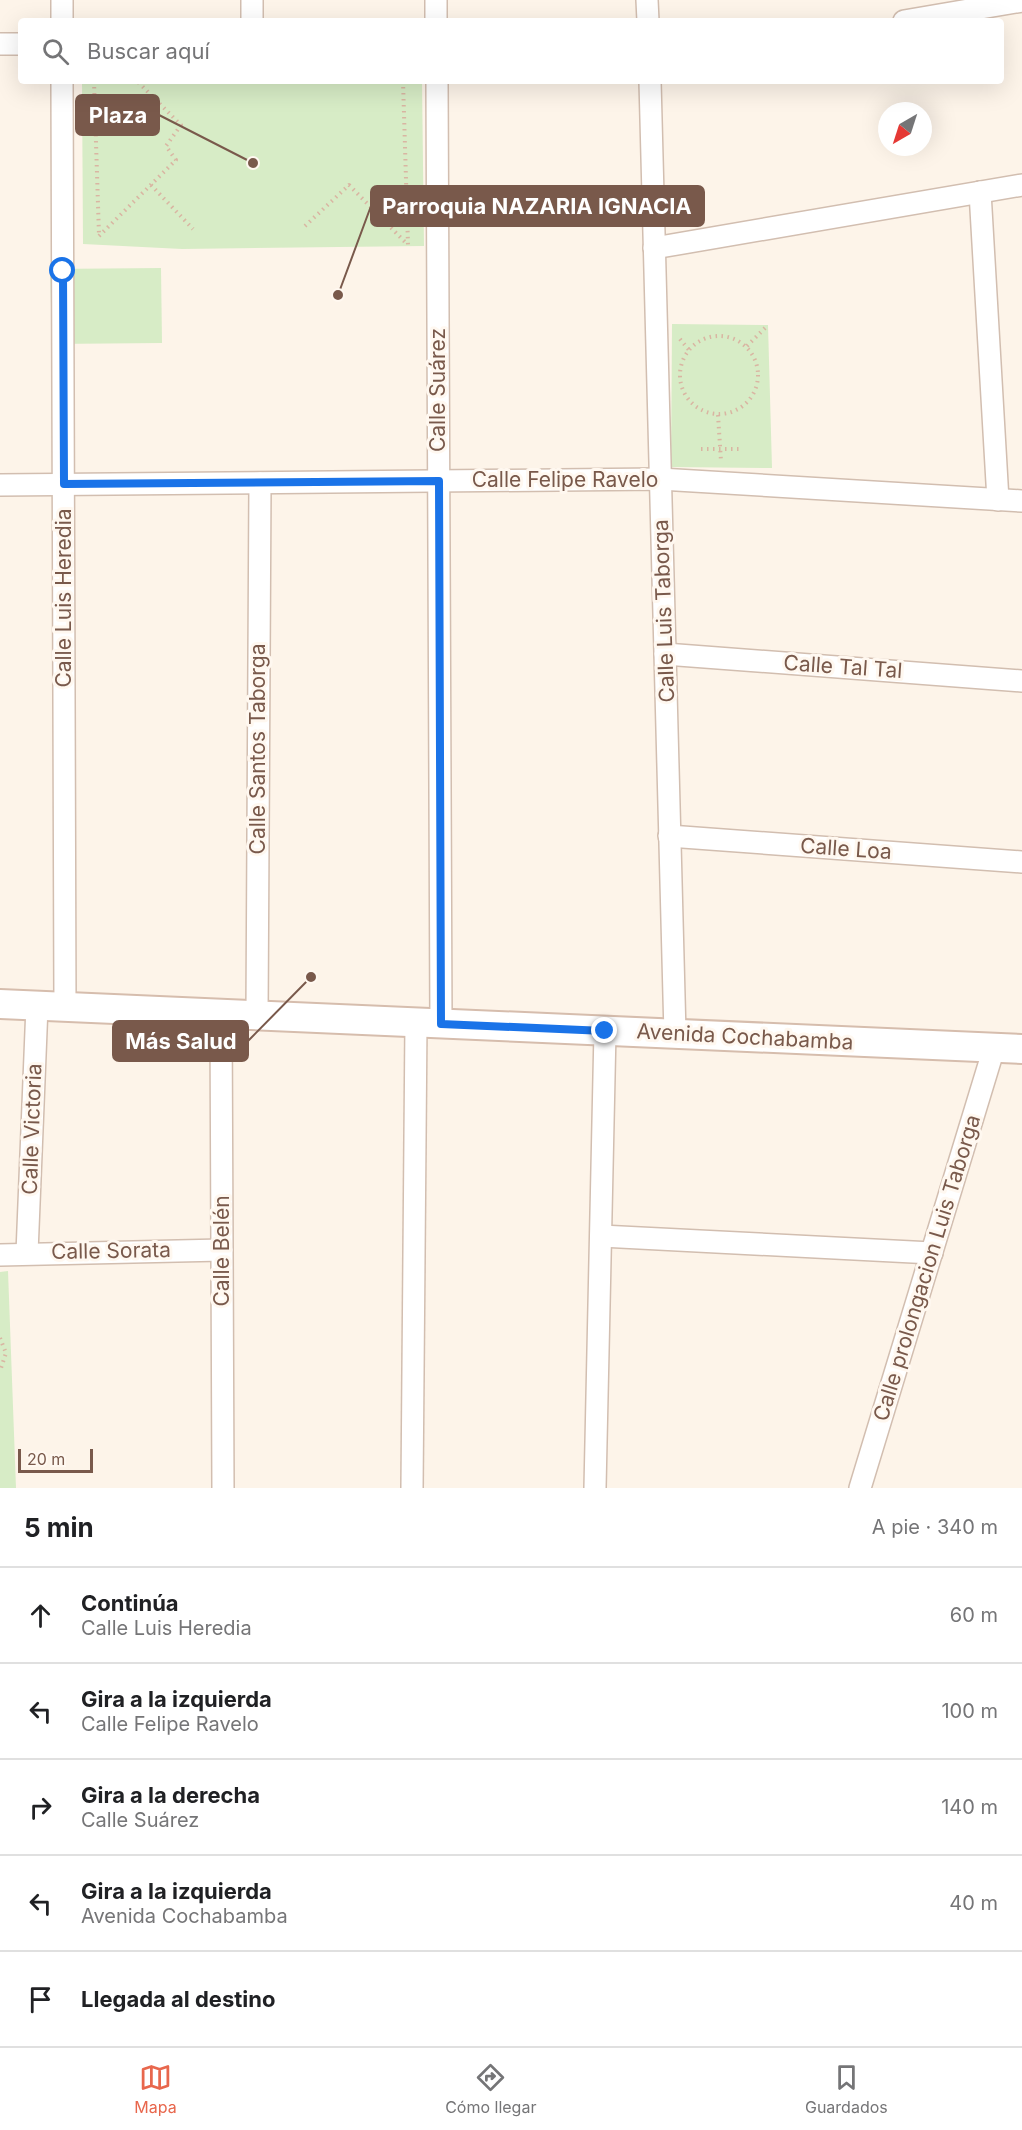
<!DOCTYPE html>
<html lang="es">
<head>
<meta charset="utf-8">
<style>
	body { margin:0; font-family:Inter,sans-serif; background:#f2f2f2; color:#202124 }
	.compass { position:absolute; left:878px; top:102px; width:54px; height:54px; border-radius:50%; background:#fff; box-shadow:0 6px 24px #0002; rotate:219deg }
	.scale { position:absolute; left:18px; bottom:15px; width:75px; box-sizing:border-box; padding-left:6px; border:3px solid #79594b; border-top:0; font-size:16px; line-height:21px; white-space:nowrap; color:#79594b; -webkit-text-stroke:4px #fff8f0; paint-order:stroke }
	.stop { position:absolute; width:18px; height:18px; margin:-14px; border:4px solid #1a73e8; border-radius:50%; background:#fff }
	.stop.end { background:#1a73e8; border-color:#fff; box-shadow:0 2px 6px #0008 }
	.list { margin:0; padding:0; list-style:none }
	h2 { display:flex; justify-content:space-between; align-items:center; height:78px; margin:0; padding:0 24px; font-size:26px }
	h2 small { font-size:20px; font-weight:400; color:#757577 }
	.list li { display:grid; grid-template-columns:39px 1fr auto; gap:18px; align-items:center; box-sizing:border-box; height:96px; padding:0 24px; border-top:2px solid #e0e0e0 }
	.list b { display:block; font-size:22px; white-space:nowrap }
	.list p { margin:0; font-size:20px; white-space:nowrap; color:#757577 }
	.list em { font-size:20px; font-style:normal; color:#757577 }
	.icon { flex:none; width:33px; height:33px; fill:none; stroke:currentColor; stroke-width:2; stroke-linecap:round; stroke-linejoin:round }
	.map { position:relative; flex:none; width:1022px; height:1488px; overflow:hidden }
	.search { position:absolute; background:#fff; box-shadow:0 6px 24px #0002; left:18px; right:18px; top:18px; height:66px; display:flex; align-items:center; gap:15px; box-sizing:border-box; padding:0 21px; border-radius:6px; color:#757577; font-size:22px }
	.sheet { height:558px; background:#fff }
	nav { display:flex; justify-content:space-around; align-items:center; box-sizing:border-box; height:84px; border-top:2px solid #e0e0e0; background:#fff; font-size:16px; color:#757577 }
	nav a { display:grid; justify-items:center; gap:3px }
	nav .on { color:#e8674d }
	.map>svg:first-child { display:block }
</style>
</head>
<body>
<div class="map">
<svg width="1022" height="1488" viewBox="0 0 1022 1488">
	<rect width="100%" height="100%" fill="#fdf4e9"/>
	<!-- green -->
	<g fill="#d7ecc6">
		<polygon points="82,81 422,81 424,246 182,249 83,244"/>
		<polygon points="161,268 162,343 52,344 50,269"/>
		<polygon points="672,324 768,325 772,468 671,467"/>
		<polygon points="8,1271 16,1488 0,1488 0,1272"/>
	</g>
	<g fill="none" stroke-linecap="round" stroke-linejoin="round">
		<!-- minor casing -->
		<g stroke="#d2beb0" stroke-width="24">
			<g id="minor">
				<polyline points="62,0 62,21"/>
				<polyline points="252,0 252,21"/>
				<polyline points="436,0 436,21"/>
				<polyline points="647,0 648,21"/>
				<polyline points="904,21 1022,1"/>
				<polyline points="0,44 21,44"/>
				<polyline points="62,81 65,1007"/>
				<polyline points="437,81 441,1024"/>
				<polyline points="650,81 675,1034"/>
				<polyline points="980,192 998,500"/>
				<polyline points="654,248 1022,185"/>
				<polyline points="0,485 660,479 1022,501"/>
				<polyline points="665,654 1022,681"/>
				<polyline points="669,836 1022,862"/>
				<polyline points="221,1014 223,1488"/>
				<polyline points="257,1015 260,483"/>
				<polyline points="601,1236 932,1253"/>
				<polyline points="27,1253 37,1006"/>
				<polyline points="0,1255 222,1250"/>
				<polyline points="412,1488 416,1022"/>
				<polyline points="595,1488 605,1031"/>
				<polyline points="860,1488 994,1048"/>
			</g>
		</g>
		<!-- secondary casing -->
		<g stroke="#d6bdad" stroke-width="32">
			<polyline id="secondary" points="0,1004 1022,1049"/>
		</g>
		<!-- path -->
		<g stroke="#d9b5a2" stroke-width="4" stroke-dasharray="1.5 4.5" stroke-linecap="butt">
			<polyline points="94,81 99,235"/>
			<polyline points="403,81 408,245"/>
			<polyline points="151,185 193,229"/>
			<polyline points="305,226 349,185 407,244"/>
			<polyline points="99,236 176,160 166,146 181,125 137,81"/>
			<circle cx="719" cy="375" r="39"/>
			<polyline points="680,339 689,350"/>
			<polyline points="747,346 768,325"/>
			<polyline points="718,415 721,461"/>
			<polyline points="701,449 740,449"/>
			<polyline points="0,1338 6,1353 0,1371"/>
		</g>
		<!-- minor -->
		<use href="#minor" stroke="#fff" stroke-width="21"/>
		<!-- secondary -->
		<use href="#secondary" stroke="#fff" stroke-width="28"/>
	</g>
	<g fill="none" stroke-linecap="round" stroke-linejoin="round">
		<!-- route -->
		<polyline stroke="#1a73e8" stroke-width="8" points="63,271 64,484 439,481 441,1024 605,1031"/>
	</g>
	<g text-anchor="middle" stroke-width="6" stroke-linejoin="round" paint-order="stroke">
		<!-- street labels -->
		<g font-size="21" fill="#79594b" stroke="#fff8f0">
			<text transform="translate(438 390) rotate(-90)" y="7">Calle Suárez</text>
			<text x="565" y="487">Calle Felipe Ravelo</text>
			<text transform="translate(64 598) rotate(-90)" y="7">Calle Luis Heredia</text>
			<text transform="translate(664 611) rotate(-92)" y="7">Calle Luis Taborga</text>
			<text transform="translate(843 667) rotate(4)" y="7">Calle Tal Tal</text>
			<text transform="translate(258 749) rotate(-90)" y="7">Calle Santos Taborga</text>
			<text transform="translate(846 849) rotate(4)" y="7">Calle Loa</text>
			<text transform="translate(745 1037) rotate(3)" y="7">Avenida Cochabamba</text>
			<text transform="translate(32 1129) rotate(-88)" y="7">Calle Victoria</text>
			<text transform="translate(111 1251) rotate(-1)" y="7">Calle Sorata</text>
			<text transform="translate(222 1251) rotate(-90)" y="7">Calle Belén</text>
			<text transform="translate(927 1268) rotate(-73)" y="7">Calle prolongacion Luis Taborga</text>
		</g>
	</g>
	<!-- callouts -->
	<path fill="none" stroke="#79594b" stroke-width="2" d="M253 163L159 115M338 295L371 206M311 977L248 1041"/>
	<g fill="#79594b" stroke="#fff8f0" stroke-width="2">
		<circle cx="253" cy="163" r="6"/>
		<circle cx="338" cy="295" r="6"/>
		<circle cx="311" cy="977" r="6"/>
	</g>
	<g fill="#79594b" stroke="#79594b" stroke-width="2">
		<rect x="76" y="95" width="83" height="40" rx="6"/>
		<rect x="371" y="186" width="333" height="40" rx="6"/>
		<rect x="113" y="1021" width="135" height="40" rx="6"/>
	</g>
	<g font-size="22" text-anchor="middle" font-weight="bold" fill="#fff">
		<text x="118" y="123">Plaza</text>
		<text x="537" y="214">Parroquia NAZARIA IGNACIA</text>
		<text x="181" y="1049">Más Salud</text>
	</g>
</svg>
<svg class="compass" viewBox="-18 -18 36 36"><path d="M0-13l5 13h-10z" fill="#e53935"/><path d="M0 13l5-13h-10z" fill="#757577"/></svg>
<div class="scale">20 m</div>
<div class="stop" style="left:63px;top:271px"></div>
<div class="stop end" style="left:605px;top:1031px"></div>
<div class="search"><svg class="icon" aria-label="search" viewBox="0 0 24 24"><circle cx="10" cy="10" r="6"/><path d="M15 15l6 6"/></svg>Buscar aquí</div>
</div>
<section class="sheet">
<h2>5 min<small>A pie · 340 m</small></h2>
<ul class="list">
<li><svg class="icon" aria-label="ahead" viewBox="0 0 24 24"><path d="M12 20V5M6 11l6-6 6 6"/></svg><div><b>Continúa</b><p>Calle Luis Heredia</p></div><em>60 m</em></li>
<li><svg class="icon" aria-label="left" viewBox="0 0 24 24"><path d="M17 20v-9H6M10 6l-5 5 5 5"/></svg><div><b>Gira a la izquierda</b><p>Calle Felipe Ravelo</p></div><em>100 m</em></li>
<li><svg class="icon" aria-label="right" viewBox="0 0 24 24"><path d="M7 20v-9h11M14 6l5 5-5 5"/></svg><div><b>Gira a la derecha</b><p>Calle Suárez</p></div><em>140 m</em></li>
<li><svg class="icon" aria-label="left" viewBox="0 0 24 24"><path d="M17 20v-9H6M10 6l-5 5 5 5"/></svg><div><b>Gira a la izquierda</b><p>Avenida Cochabamba</p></div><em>40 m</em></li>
<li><svg class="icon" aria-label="arrive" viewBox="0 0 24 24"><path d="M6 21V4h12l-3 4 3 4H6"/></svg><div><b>Llegada al destino</b></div></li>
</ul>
</section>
<nav>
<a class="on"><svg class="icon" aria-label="map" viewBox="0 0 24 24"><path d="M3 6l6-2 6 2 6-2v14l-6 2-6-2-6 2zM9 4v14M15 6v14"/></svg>Mapa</a>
<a><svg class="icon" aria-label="directions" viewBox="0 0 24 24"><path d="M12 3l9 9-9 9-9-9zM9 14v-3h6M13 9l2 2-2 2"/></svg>Cómo llegar</a>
<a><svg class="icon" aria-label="saved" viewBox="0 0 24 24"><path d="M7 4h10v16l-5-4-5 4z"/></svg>Guardados</a>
</nav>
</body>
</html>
